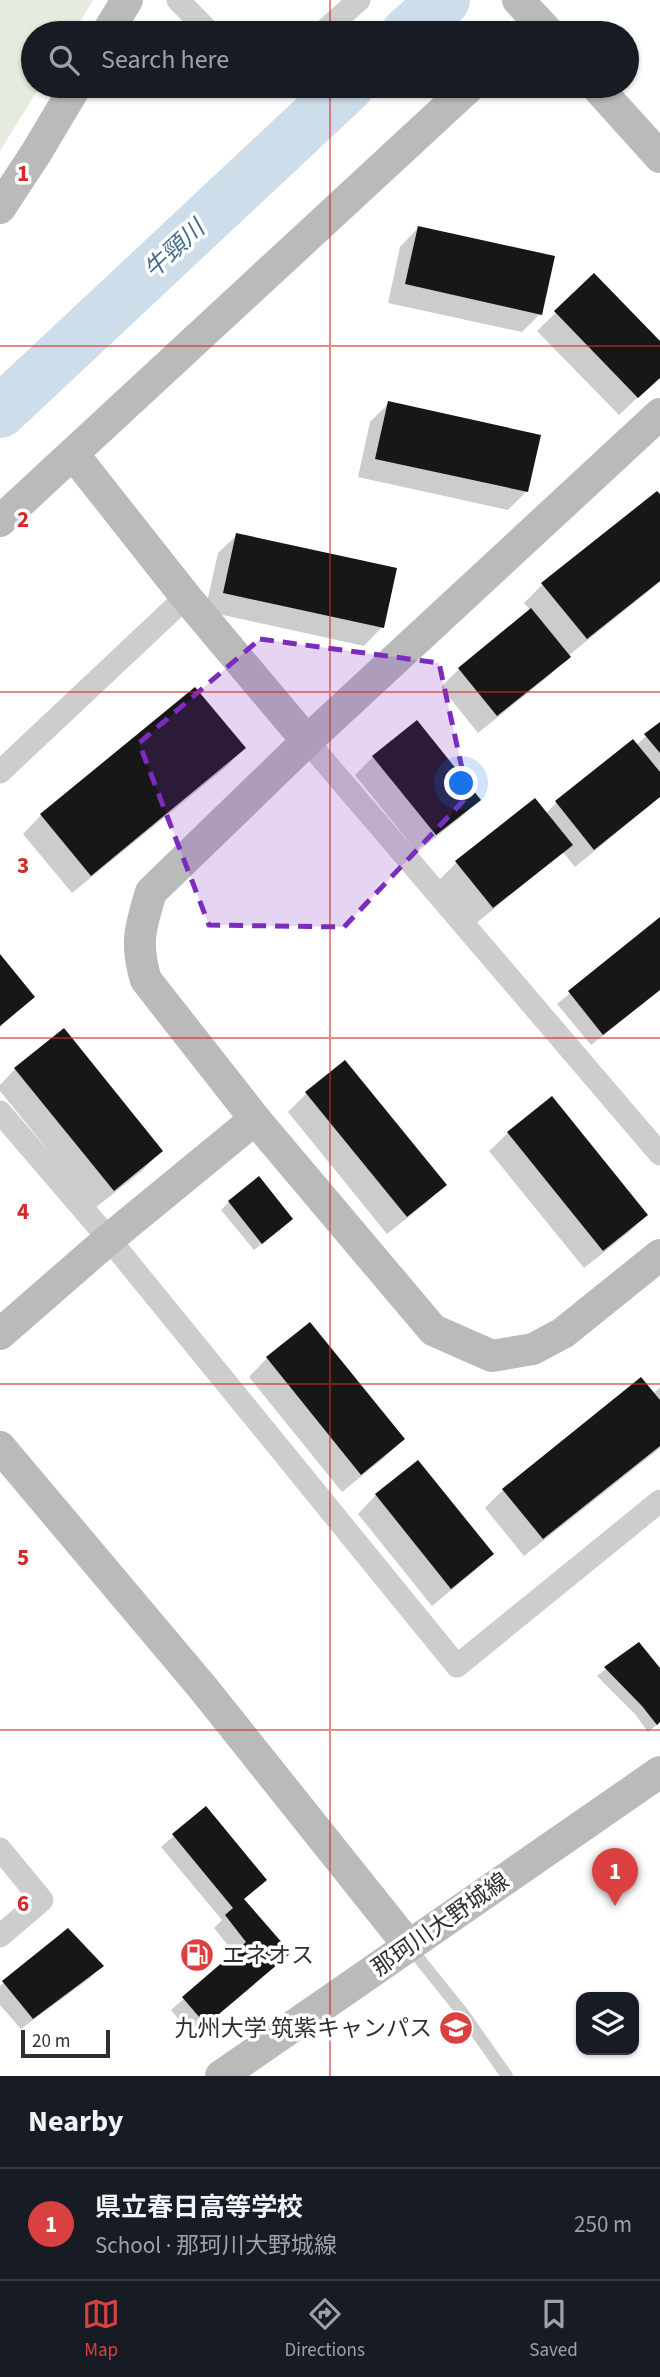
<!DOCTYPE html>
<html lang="en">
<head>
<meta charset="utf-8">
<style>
	body { margin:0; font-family:"Source Sans 3","Noto Sans JP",sans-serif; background:#242831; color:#f1f3f6 }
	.controls { position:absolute; right:21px; bottom:21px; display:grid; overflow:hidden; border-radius:14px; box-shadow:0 2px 5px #0004 }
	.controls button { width:63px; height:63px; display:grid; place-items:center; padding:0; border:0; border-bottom:2px solid #363941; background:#171b24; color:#f1f3f6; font:35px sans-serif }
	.scale { position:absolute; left:21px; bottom:18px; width:89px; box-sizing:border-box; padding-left:7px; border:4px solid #303030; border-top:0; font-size:19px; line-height:24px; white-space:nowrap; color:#303030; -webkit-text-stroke:5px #fff; paint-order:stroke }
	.you { position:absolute; left:462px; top:784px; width:24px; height:24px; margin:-18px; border:5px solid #fff; border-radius:50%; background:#1a73e8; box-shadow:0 0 0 10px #1a73e833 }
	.badge { display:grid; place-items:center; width:46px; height:46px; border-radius:50%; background:#da4040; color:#fff; font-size:23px; font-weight:700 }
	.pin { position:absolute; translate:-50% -58px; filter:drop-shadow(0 2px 4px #0008) }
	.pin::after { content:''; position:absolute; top:37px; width:24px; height:21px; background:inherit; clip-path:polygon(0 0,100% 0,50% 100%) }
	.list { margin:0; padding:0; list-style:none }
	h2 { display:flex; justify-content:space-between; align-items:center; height:91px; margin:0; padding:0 28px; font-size:30px }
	h2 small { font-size:23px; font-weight:400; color:#9ea1a6 }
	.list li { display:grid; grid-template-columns:46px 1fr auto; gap:21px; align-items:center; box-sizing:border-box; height:112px; padding:0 28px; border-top:2px solid #363941 }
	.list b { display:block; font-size:26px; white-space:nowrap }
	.list p { margin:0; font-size:23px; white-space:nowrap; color:#9ea1a6 }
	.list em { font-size:23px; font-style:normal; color:#9ea1a6 }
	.icon { flex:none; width:38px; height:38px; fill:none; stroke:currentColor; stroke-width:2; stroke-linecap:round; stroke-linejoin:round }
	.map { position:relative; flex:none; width:660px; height:2076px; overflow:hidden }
	.search { position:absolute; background:#171b24; box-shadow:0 2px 5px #0004; left:21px; right:21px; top:21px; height:77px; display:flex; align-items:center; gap:18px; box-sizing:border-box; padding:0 24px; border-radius:38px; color:#9ea1a6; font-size:26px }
	.sheet { height:203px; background:#171b24 }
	nav { display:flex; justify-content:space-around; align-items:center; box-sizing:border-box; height:98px; border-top:2px solid #363941; background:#171b24; font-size:19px; color:#9ea1a6 }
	nav a { display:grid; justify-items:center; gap:4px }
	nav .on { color:#da4040 }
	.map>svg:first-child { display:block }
</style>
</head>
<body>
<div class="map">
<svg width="660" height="2076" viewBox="0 0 660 2076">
	<rect width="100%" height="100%" fill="#fff"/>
	<!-- green -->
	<polygon fill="#e5ecdf" points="0,0 93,0 73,33 33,33 33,86 40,86 0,151"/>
	<!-- shadow -->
	<g fill="#0003">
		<polygon points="418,228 540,314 522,332 388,303 400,247"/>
		<polygon points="594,275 660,344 660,376 619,415 537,331"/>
		<polygon points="389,403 527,491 508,510 358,477 370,422"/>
		<polygon points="657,493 660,497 660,582 568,656 550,675 478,733 441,687 459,669 531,611 524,603 542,585"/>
		<polygon points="237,535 382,627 364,646 205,611 218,553"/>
		<polygon points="660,724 660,797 575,867 563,852 474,925 438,881 457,862 545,814 556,803 636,745"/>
		<polygon points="244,748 226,767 72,893 23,834 41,815"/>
		<polygon points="373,757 479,800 460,818 417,852 355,775"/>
		<polygon points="660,919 660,990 591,1045 557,1004"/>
		<polygon points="0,956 33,997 0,1027"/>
		<polygon points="15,1069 161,1151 143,1170 95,1208 0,1091 0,1085"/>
		<polygon points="307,1093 444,1185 426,1203 387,1234 288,1112"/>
		<polygon points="551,1098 646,1215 628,1233 584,1268 489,1151 508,1133"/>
		<polygon points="229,1202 283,1227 254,1250 221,1210"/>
		<polygon points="267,1358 403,1439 385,1457 342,1492 249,1377"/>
		<polygon points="660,1387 660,1448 524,1556 485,1508 503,1490 653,1394"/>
		<polygon points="417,1462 492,1554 473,1572 432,1606 358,1514 376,1495"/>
		<polygon points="638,1644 660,1671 660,1722 648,1732 635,1714 597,1676"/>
		<polygon points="206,1808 243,1900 276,1964 193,2036 171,2010 235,1954 214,1928 222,1920 161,1847"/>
		<polygon points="68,1931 101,1966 90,1978 21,2029 0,2005 0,1986"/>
	</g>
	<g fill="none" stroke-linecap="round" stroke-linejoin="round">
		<!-- river -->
		<g stroke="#cdddea" stroke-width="52">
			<polyline points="407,33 444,0"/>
			<polyline points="0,412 348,86"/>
		</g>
	</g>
	<!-- building -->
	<g fill="#171717">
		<polygon points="418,226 555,256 542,315 405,284"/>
		<polygon points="594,273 660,341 660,378 638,398 554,311"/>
		<polygon points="388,401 541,435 528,492 375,459"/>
		<polygon points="657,491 660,494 660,581 587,639 541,583"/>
		<polygon points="236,533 397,568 384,628 223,593"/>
		<polygon points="531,608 571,657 497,716 458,668"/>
		<polygon points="195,687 246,748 91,876 40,814"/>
		<polygon points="417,720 481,800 436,835 372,756"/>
		<polygon points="660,722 660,753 644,734"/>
		<polygon points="633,739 660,772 660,797 594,850 555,801"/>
		<polygon points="535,798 573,845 493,908 455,861"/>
		<polygon points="660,917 660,990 603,1035 568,991"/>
		<polygon points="0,954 35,997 0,1026"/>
		<polygon points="64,1028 163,1151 114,1191 14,1068"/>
		<polygon points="345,1060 447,1185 407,1217 305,1092"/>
		<polygon points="552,1096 648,1215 603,1251 507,1132"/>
		<polygon points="259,1176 293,1219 262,1244 228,1201"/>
		<polygon points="310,1322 405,1439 361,1475 266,1357"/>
		<polygon points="641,1377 660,1400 660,1446 543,1539 502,1489"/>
		<polygon points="418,1460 494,1554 451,1589 375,1494"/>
		<polygon points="639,1642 660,1668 660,1722 657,1725 642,1706 604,1667"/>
		<polygon points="206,1806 267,1880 244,1899 291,1953 206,2025 182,1997 246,1942 225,1915 233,1908 172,1834"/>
		<polygon points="68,1928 104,1966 33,2019 2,1981"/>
	</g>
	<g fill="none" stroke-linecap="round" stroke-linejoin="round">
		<!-- lane -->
		<polyline stroke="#cdcdcd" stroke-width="12" points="409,1946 462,2012 507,2076"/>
		<!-- street -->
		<g stroke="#cdcdcd" stroke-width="23">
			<polyline points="178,0 210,33"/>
			<polyline points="322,33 359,0"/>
			<polyline points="261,86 265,86"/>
			<polyline points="307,741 660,1154"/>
			<polyline points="0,772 186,597"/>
			<polyline points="0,1112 109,1239 457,1666 660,1501"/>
			<polyline points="0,1849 42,1900 0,1936"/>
		</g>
		<!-- secondary -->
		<g stroke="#bababa" stroke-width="32">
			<polyline points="518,0 549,33"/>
			<polyline points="107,33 127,0"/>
			<polyline points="596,86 660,157"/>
			<polyline points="0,208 36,153 76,86"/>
			<path d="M660,414L307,741L151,892C140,928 135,944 146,980L255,1119L433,1330L492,1356L533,1349L563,1333L660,1255"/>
			<polyline points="73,454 186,597 307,741"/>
			<polyline points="0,521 470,86"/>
			<polyline points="0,1334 109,1239 255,1119"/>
			<polyline points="0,1447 203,1688 409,1946"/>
			<polyline points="221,2076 660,1772"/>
		</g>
	</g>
	<!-- marked area -->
	<path fill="#7b2cbf" fill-opacity="0.2" stroke="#7b2cbf" stroke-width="5" stroke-dasharray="14 9" stroke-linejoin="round" d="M260,639L439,663L468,796L344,927L209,925L139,743Z"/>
	<!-- grid -->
	<path fill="none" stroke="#d62828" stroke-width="2" stroke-opacity="0.55" d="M330,0V33M330,86V2076M0,346H660M0,692H660M0,1038H660M0,1384H660M0,1730H660"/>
	<!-- icons -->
	<defs>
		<g id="fuel-disc" transform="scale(1.75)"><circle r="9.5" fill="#da4040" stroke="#fff"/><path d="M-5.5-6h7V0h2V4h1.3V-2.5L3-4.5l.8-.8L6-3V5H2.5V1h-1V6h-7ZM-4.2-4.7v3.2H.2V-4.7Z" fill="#fff"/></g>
		<g id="university-disc" transform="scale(1.75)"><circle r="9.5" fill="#da4040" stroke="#fff"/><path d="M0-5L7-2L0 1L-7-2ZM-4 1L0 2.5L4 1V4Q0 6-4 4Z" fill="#fff"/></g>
	</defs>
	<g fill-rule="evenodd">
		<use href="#fuel-disc" x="197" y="1955"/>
		<use href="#university-disc" x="456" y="2028"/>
	</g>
	<g text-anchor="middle" stroke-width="7" stroke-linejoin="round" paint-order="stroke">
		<!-- street labels -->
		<g font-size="23" fill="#303030" stroke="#fff">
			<text transform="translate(440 1924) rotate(-35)" y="8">那珂川大野城線</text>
		</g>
		<!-- poi labels -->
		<g font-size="23" fill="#303030" stroke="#fff" text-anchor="start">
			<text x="222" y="1963">エネオス</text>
			<text x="432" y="2036" text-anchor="end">九州大学 筑紫キャンパス</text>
		</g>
		<!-- water labels -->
		<g font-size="24" font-style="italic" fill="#436b8d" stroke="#fff">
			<text transform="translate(174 249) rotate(-43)" y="8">牛頸川</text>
		</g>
	</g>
	<g font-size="23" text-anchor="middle" font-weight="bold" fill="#d62828" stroke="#fff" stroke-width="7" stroke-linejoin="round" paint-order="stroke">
		<text x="23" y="181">1</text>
		<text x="23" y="527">2</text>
		<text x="23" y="873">3</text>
		<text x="23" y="1219">4</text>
		<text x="23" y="1565">5</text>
		<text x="23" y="1911">6</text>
	</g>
</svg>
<div class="controls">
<button><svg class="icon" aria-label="layers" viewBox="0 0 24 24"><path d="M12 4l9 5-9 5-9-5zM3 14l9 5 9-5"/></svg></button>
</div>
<div class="scale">20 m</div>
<div class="you"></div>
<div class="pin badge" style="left:615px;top:1906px">1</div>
<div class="search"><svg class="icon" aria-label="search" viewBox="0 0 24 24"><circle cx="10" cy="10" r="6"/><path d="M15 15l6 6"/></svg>Search here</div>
</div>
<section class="sheet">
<h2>Nearby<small></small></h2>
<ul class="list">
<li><span class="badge">1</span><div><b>県立春日高等学校</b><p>School · 那珂川大野城線</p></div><em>250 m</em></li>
</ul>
</section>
<nav>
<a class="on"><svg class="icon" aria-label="map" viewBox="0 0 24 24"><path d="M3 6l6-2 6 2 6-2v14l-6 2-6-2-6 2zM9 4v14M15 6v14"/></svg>Map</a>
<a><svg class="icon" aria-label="directions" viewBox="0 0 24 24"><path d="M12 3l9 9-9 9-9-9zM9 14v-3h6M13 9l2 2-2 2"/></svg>Directions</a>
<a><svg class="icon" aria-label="saved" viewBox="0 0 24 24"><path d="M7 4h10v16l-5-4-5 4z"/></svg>Saved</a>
</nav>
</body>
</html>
